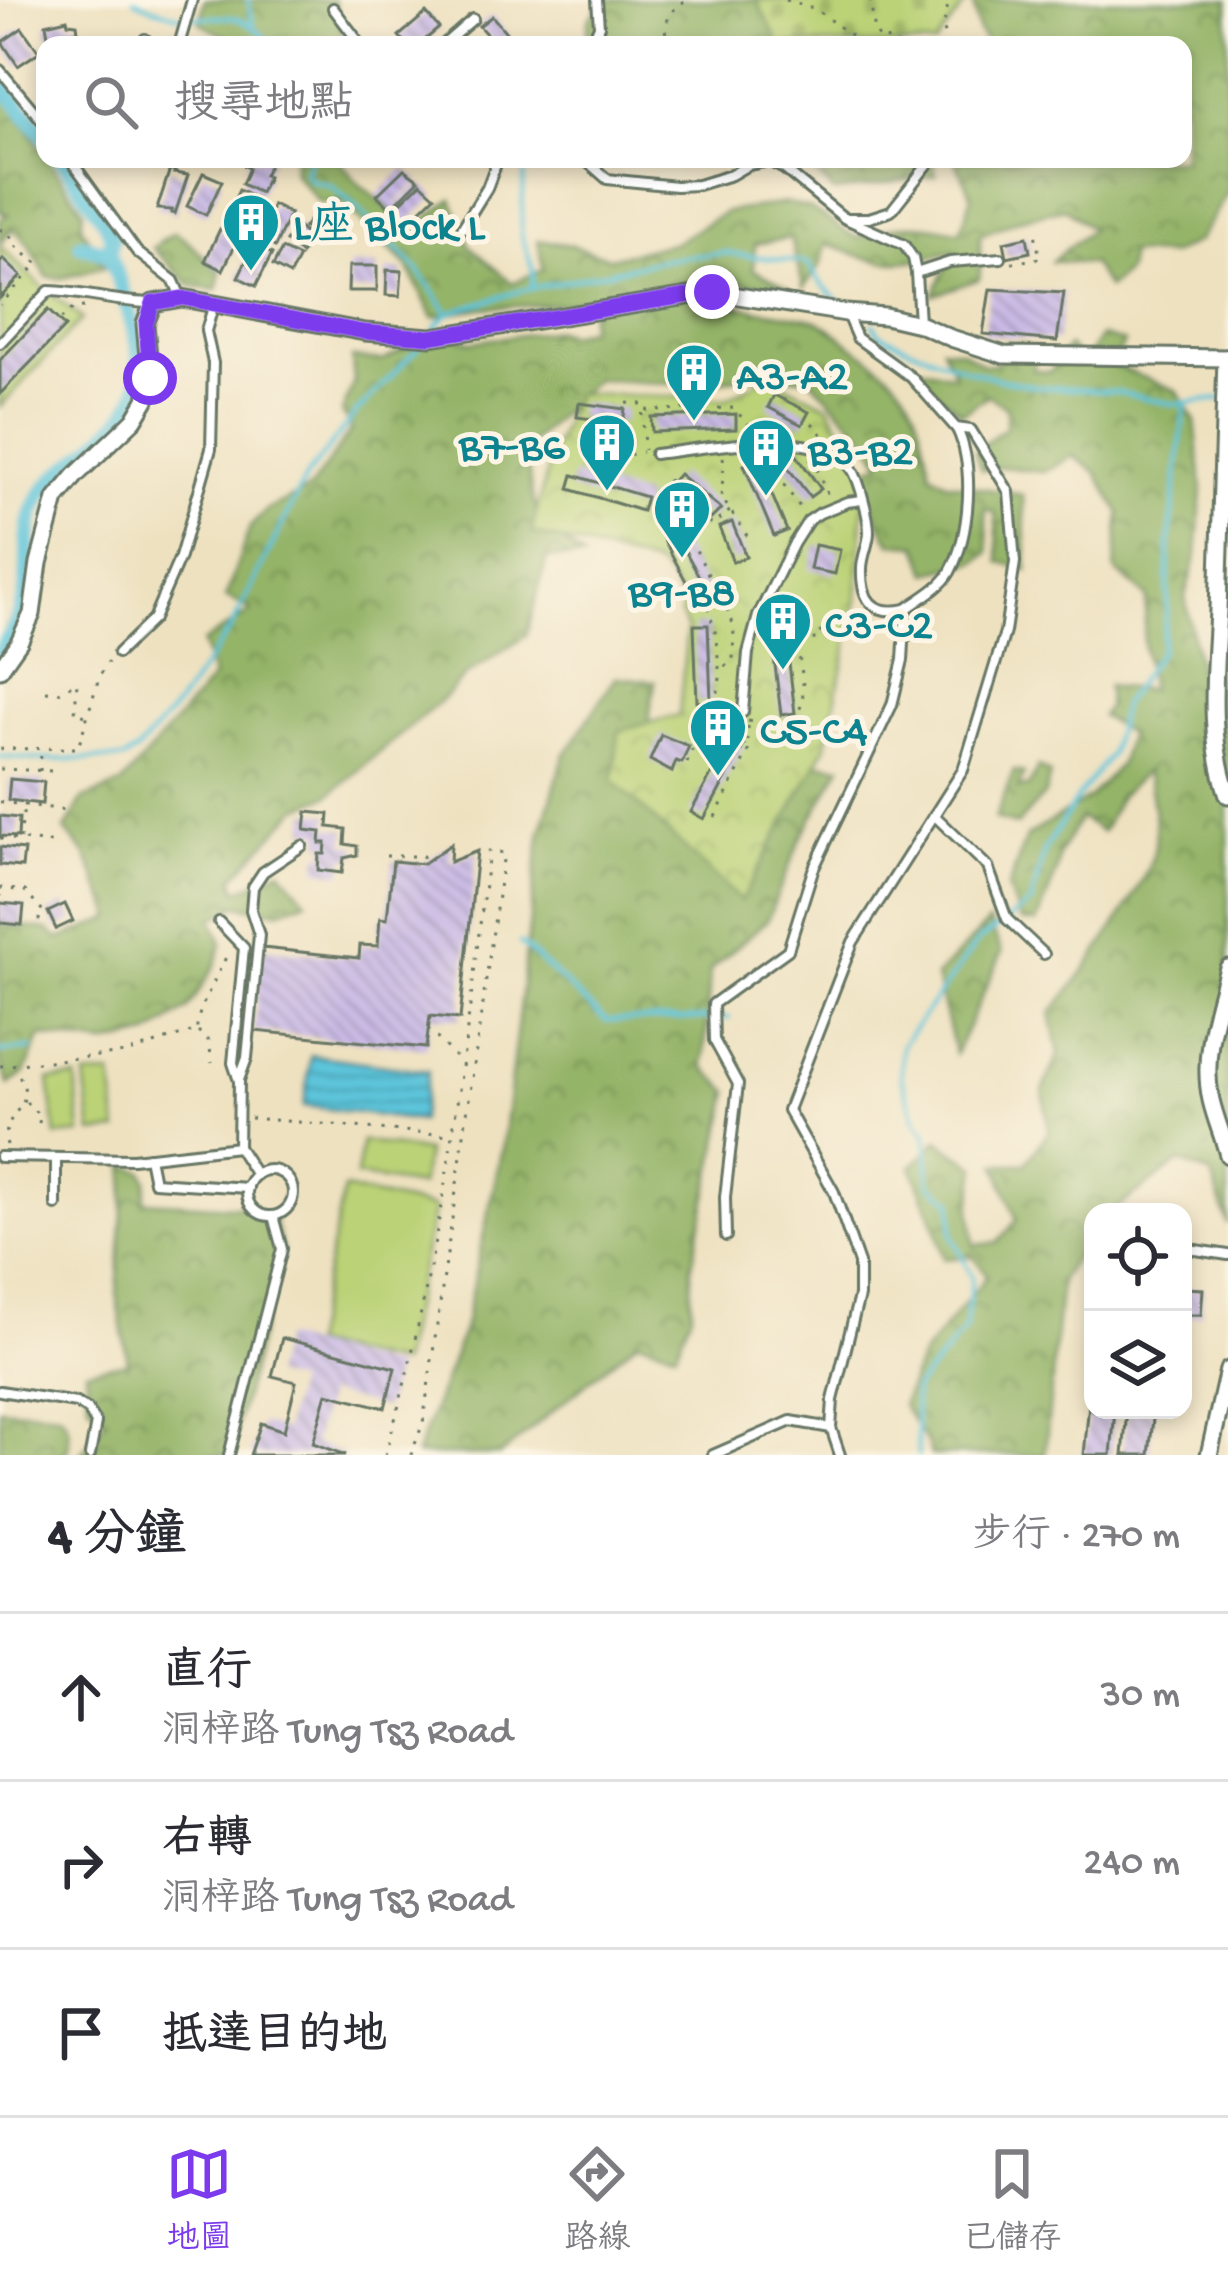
<!DOCTYPE html>
<html lang="zh-TW">
<head>
<meta charset="utf-8">
<style>
	body { margin:0; font-family:"Gochi Hand","LXGW WenKai TC",sans-serif; background:#f2f2f3; color:#2b2b33 }
	.controls { position:absolute; right:36px; bottom:36px; display:grid; overflow:hidden; border-radius:24px; box-shadow:0 6px 18px #0003 }
	.controls button { width:108px; height:108px; display:grid; place-items:center; padding:0; border:0; border-bottom:3px solid #e1e1e2; background:#fff; color:#2b2b33; font:60px sans-serif }
	.stop { position:absolute; width:36px; height:36px; margin:-27px; border:9px solid #7c3aed; border-radius:50%; background:#fff }
	.stop.end { background:#7c3aed; border-color:#fff; box-shadow:0 3px 12px #0008 }
	.list { margin:0; padding:0; list-style:none }
	h2 { display:flex; justify-content:space-between; align-items:center; height:156px; margin:0; padding:0 48px; font-size:51px }
	h2 small { font-size:39px; font-weight:400; color:#7c7c81 }
	.list li { display:grid; grid-template-columns:78px 1fr auto; gap:36px; align-items:center; box-sizing:border-box; height:168px; padding:0 48px; border-top:3px solid #e1e1e2 }
	.list b { display:block; font-size:45px; white-space:nowrap }
	.list p { margin:0; font-size:39px; white-space:nowrap; color:#7c7c81 }
	.list em { font-size:39px; font-style:normal; color:#7c7c81 }
	.icon { flex:none; width:66px; height:66px; fill:none; stroke:currentColor; stroke-width:2; stroke-linecap:round; stroke-linejoin:round }
	.map { position:relative; flex:none; width:1228px; height:1455px; overflow:hidden }
	.search { position:absolute; background:#fff; box-shadow:0 6px 18px #0003; left:36px; right:36px; top:36px; height:132px; display:flex; align-items:center; gap:30px; box-sizing:border-box; padding:0 42px; border-radius:24px; color:#7c7c81; font-size:45px }
	.sheet { height:660px; background:#fff }
	nav { display:flex; justify-content:space-around; align-items:center; box-sizing:border-box; height:168px; border-top:3px solid #e1e1e2; background:#fff; font-size:33px; color:#7c7c81 }
	nav a { display:grid; justify-items:center; gap:6px }
	nav .on { color:#7c3aed }
	.map>svg:first-child { display:block }
</style>
</head>
<body>
<div class="map">
<svg width="1228" height="1455" viewBox="0 0 1228 1455">
	<defs>
		<pattern id="forest-crowns" width="20" height="18" patternUnits="userSpaceOnUse" patternTransform="scale(3)"><rect width="20" height="18" fill="#94b468"/><path d="M2 6a3 3 0 1 1 6 0M12 15a3 3 0 1 1 6 0" fill="none" stroke="#789456"/></pattern>
		<pattern id="cemetery-stones" width="16" height="16" patternUnits="userSpaceOnUse" patternTransform="scale(3)"><rect width="16" height="16" fill="#bbd277"/><path d="M2 7V4a2 2 0 0 1 4 0v3zM10 15v-3a2 2 0 0 1 4 0v3z" fill="#a0b568"/></pattern>
		<pattern id="park-crowns" width="20" height="18" patternUnits="userSpaceOnUse" patternTransform="scale(3)"><rect width="20" height="18" fill="#bbd277"/><path d="M2 6a3 3 0 1 1 6 0M12 15a3 3 0 1 1 6 0" fill="none" stroke="#a0b568"/></pattern>
		<pattern id="water-rules" width="6" height="5" patternUnits="userSpaceOnUse" patternTransform="scale(3)"><rect width="6" height="5" fill="#5dc4da"/><path d="M0 2.5h6" fill="none" stroke="#4ca0b2"/></pattern>
		<pattern id="building-back-hatch" width="6" height="6" patternUnits="userSpaceOnUse" patternTransform="scale(3)"><rect width="6" height="6" fill="#c9b9e5"/><path d="M-1 5l2 2M0 0l6 6M5-1l2 2" fill="none" stroke="#a398ba"/></pattern>
	</defs>
	<rect width="100%" height="100%" fill="#fcf5e5"/>
	<filter id="ink" filterUnits="userSpaceOnUse"><feTurbulence type="fractalNoise" baseFrequency=".00833" numOctaves="2"/><feDisplacementMap in="SourceGraphic" scale="24" xChannelSelector="R" yChannelSelector="G"/><feConvolveMatrix kernelMatrix="1 2 1 2 8 2 1 2 1" color-interpolation-filters="sRGB"/></filter>
	<filter id="wash" filterUnits="userSpaceOnUse"><feTurbulence type="fractalNoise" baseFrequency=".004" numOctaves="4" result="noise"/><feDisplacementMap in="SourceGraphic" scale="48" xChannelSelector="R" yChannelSelector="G"/><feGaussianBlur stdDeviation="2.7" result="paint"/><feColorMatrix in="noise" values="0 0 0 0 0 0 0 0 0 0 0 0 0 0 0 0 0 1.4 0 .05"/><feComposite in="paint" operator="in"/></filter>
	<g filter="url(#wash)">
		<rect width="100%" height="100%" fill="#eee1c0"/>
		<!-- forest -->
		<g fill="url(#forest-crowns)" stroke="#5a784e" stroke-width="3">
			<polygon points="204,0 334,0 345,45 242,45 200,23"/>
			<polygon points="607,0 781,0 834,45 601,45 587,37 589,20"/>
			<path d="M972,0H1228V192L1198,241L1170,255L1129,253L1127,272L1108,288L1091,264L1052,261L1091,229L1065,208L1020,219L980,235V279L933,295L954,251C899,267 878,266 826,243L822,262L804,288L790,238L755,244L753,269L790,288L728,282L730,305C758,310 787,313 813,319C826,322 839,337 851,345C914,387 916,400 931,473L946,482L1023,495L1028,571L1000,562L995,513L985,508L989,553L976,562L928,573L918,545L891,543L873,509L860,472L882,462L864,435L810,378L751,376L687,385L596,379L526,448C533,514 531,515 583,558H547L526,636L466,675L444,698L328,796L298,808L233,878L238,891L281,870L307,900L278,911L238,905L212,919L222,943L216,964L188,1009L149,1035L105,1045L41,1036L25,1073L9,1085L0,1062V923L48,930L59,939L113,918L86,855L65,830L82,800L122,784L213,678L202,643L252,611L226,597L250,527L267,510L310,489L351,430L342,412L354,382L352,358L383,361L436,331L471,342L556,330L569,335L589,328L590,299L563,304L481,308L433,317L408,267L342,203L319,202L294,173V159H338L358,183L413,229L452,199L470,246L512,283L543,269L538,240L571,245L610,258L676,242L725,212L787,203L811,209L857,238C903,223 912,221 960,232L972,196L955,159H1183V45H989L979,32Z"/>
			<polygon points="0,88 45,154 45,159 48,159 83,210 81,226 104,267 62,278 47,277 30,246 13,228 0,244 0,219 8,214 0,211"/>
			<polygon points="803,159 932,159 936,175 834,192"/>
			<polygon points="174,232 186,240 221,272 217,290 191,286 153,248"/>
			<path d="M1101,336L1124,342L1113,365L1177,391L1195,420L1202,489L1197,555L1185,596L1206,711L1228,635V1225L1212,1175L1180,1162L1111,1212H1093V1231L1061,1279L1045,1455H931L927,1443L902,1405L921,1357L987,1276L974,1256L944,1259L933,1220L912,1167L938,1140L977,1167L971,1208L974,1245L997,1243L1017,1220L996,1164H1025L1049,1131L1043,1091L1059,1053L1051,1013C1077,984 1151,881 1155,846C1158,823 1151,792 1146,771L1119,797L1102,832L1080,818L1059,854L1057,870L1037,923L1021,921L1008,889L1026,837L1089,798L1120,764L1129,734L1101,716L1108,706L1107,686L1150,690L1143,644L1147,597L1115,570L1120,513L1096,472L1073,456L1044,472L1003,467L981,470L975,451L1006,427L1007,408L988,395L962,413L935,391L911,365L954,375L942,347L962,351L984,365L998,363L1006,342L1038,348L1033,370L1050,372L1068,346L1084,362Z"/>
			<polygon points="616,677 655,681 639,780 798,761 841,766 800,840 767,920 710,970 704,1067 730,1092 691,1269 691,1313 676,1352 638,1340 500,1455 416,1455 463,1331 503,1144 540,836 564,756"/>
			<polygon points="1038,767 1050,774 1045,794 1017,825 995,819 1014,771 1024,773 1018,789 1029,786"/>
			<polygon points="989,922 1002,953 955,1054 936,977"/>
			<polygon points="126,1166 143,1171 147,1180 144,1201 232,1206 250,1205 262,1214 273,1216 282,1249 229,1455 80,1455 106,1419 88,1403 86,1370 128,1362 117,1294"/>
			<path d="M0,1408L60,1413C70,1425 72,1441 65,1455H0Z"/>
		</g>
		<!-- cemetery -->
		<polygon fill="url(#cemetery-stones)" stroke="#6d8856" stroke-width="3" points="756,0 968,0 935,45 780,45"/>
		<!-- park -->
		<polygon fill="url(#park-crowns)" stroke="#6d8856" stroke-width="3" points="768,376 829,406 866,471 857,601 825,748 741,901 613,781 619,731 679,715 687,629 680,614 684,602 664,572 654,565 531,533 552,452 576,393 726,399"/>
		<!-- garden -->
		<g fill="#bbd277" stroke="#6d8856" stroke-width="3">
			<polygon points="0,246 38,283 82,319 0,407"/>
			<polygon points="112,1075 118,1131 92,1133 85,1077"/>
			<polygon points="76,1078 81,1134 56,1136 49,1080"/>
			<polygon points="362,1141 426,1152 420,1186 356,1176"/>
			<polygon points="344,1189 434,1208 400,1364 310,1345"/>
		</g>
		<!-- water -->
		<polygon fill="url(#water-rules)" stroke="#3e8087" stroke-width="3" points="311,1055 428,1071 420,1121 304,1106"/>
		<g fill="none" stroke-linecap="round" stroke-linejoin="round">
			<!-- stream -->
			<g stroke="#5dc4da" stroke-width="4.5">
				<path d="M134,0C149,6 165,14 181,16C228,21 236,6 272,45"/>
				<polyline points="248,0 253,24"/>
				<polyline points="310,159 305,172 312,181 330,185 356,207 417,269 447,311"/>
				<polyline points="524,176 521,233 533,271 532,288"/>
				<polyline points="873,324 879,333 906,346 971,371 1007,381 1041,387 1117,392 1173,404 1222,399"/>
				<polyline points="435,328 448,313 520,291 667,259 725,253 808,263 819,281 843,306"/>
				<polyline points="0,757 42,760 124,759 137,751 178,704 233,625 305,478 356,413 419,347"/>
				<polyline points="520,943 606,1021 729,1018"/>
				<polyline points="0,1052 32,1049"/>
				<polyline points="918,1455 914,1389 965,1330 972,1277 952,1235 953,1201 930,1184 926,1134 916,1120 901,1077 902,1045 978,941 1031,903 1045,849 1080,794 1110,754 1123,703 1160,651 1167,612 1169,545 1185,405"/>
			</g>
			<!-- canal -->
			<g stroke="#5dc4da" stroke-width="16">
				<polyline points="0,83 45,136"/>
				<polyline points="81,245 109,253"/>
				<path d="M0,650C13,632 23,613 26,591C30,564 24,533 35,507C46,481 72,465 93,448C105,437 123,421 131,407C155,365 123,295 109,253L112,238L108,226L62,159"/>
			</g>
		</g>
		<g id="blocks">
			<!-- building -->
			<g fill="url(#building-back-hatch)">
				<polygon points="426,13 439,28 419,45 407,45 399,36"/>
				<polygon points="492,16 510,37 500,45 496,45 479,26"/>
				<polygon points="67,19 68,23 77,24 78,31 48,36 46,24"/>
				<polygon points="22,28 39,52 18,66 2,42"/>
				<polygon points="249,159 272,159 264,175 268,177 260,193 242,184 249,168 245,166"/>
				<polygon points="170,169 175,171 174,173 188,175 175,214 171,213 172,210 157,209"/>
				<polygon points="404,169 419,180 396,203 398,205 421,183 435,196 406,224 377,195"/>
				<polygon points="203,173 222,181 206,215 187,206"/>
				<polygon points="239,190 257,199 242,231 223,223"/>
				<polygon points="273,205 290,214 275,247 257,238"/>
				<polygon points="317,211 331,223 318,238 304,227"/>
				<polygon points="298,227 313,241 301,254 286,241"/>
				<polygon points="220,229 239,237 223,270 205,261"/>
				<polygon points="1027,237 1030,252 1007,257 1004,242"/>
				<polygon points="254,245 272,254 256,286 238,277"/>
				<polygon points="282,249 299,257 290,275 273,266"/>
				<polygon points="3,259 21,276 0,298 0,263"/>
				<polygon points="349,266 377,266 377,291 348,291"/>
				<polygon points="387,270 402,271 400,296 386,295"/>
				<polygon points="990,289 1064,293 1057,341 983,334"/>
				<polygon points="48,310 65,327 0,394 0,360"/>
				<polygon points="774,395 809,412 802,425 768,407"/>
				<polygon points="579,403 625,409 623,423 577,417"/>
				<polygon points="736,414 736,429 652,432 651,417"/>
				<polygon points="795,453 821,489 810,497 783,461"/>
				<polygon points="757,459 787,531 774,536 744,465"/>
				<polygon points="679,474 721,509 711,519 671,483"/>
				<polygon points="573,475 646,497 642,511 569,489"/>
				<polygon points="732,522 746,557 733,562 719,527"/>
				<polygon points="670,523 707,591 695,598 658,529"/>
				<polygon points="815,545 840,550 835,574 810,569"/>
				<polygon points="694,625 708,625 711,701 697,702"/>
				<polygon points="785,630 795,713 781,715 771,632"/>
				<polygon points="661,735 689,746 682,763 676,761 672,772 650,760"/>
				<polygon points="731,738 744,745 704,819 691,812"/>
				<polygon points="10,779 44,782 42,804 8,800"/>
				<polygon points="307,812 329,814 328,827 346,829 345,844 357,846 357,855 344,858 342,873 318,870 319,854 325,854 326,843 320,843 321,832 305,830"/>
				<polygon points="0,816 19,818 18,837 0,836"/>
				<polygon points="451,844 450,862 477,851 460,1019 430,1016 426,1048 254,1031 262,948 359,958 360,945 378,946 380,918 387,919 393,861 423,864"/>
				<polygon points="0,847 24,850 22,867 0,865"/>
				<polygon points="0,903 24,905 22,925 0,923"/>
				<polygon points="65,904 73,921 56,929 48,912"/>
				<polygon points="1183,1288 1203,1289 1201,1315 1183,1315"/>
				<polygon points="282,1338 395,1368 385,1408 327,1393 313,1443 346,1455 250,1455 261,1423 284,1431 296,1382 272,1376"/>
				<polygon points="1089,1403 1093,1404 1093,1410 1115,1410 1111,1455 1084,1455"/>
				<polygon points="1127,1410 1154,1410 1149,1455 1123,1455"/>
			</g>
		</g>
	</g>
	<g filter="url(#ink)">
		<use href="#blocks" fill-opacity="0" stroke="#677665" stroke-width="3"/>
		<g fill="none" stroke-linecap="round" stroke-linejoin="round">
			<!-- lane casing -->
			<g stroke="#677665" stroke-width="14">
				<g id="lane">
					<polyline points="333,8 361,45"/>
					<polyline points="145,39 151,45"/>
					<polyline points="179,45 192,0"/>
					<polyline points="443,45 473,19"/>
					<polyline points="590,45 599,26 597,0"/>
					<polyline points="0,70 45,124"/>
					<polyline points="70,159 137,252 174,281 181,297"/>
					<polyline points="584,159 607,179 676,186 698,185 731,175 748,165 769,161 784,169 844,218 904,245 913,258 916,273 919,322"/>
					<polyline points="846,218 869,218 891,211 932,159"/>
					<polyline points="461,230 487,188 498,159"/>
					<polyline points="916,273 950,262 1001,258"/>
					<path d="M0,343L49,291C84,292 118,303 153,303"/>
					<path d="M655,454C703,449 821,424 852,469C860,481 869,518 869,532C869,544 862,556 862,569C861,600 873,616 906,609C920,599 942,587 950,572C970,535 975,467 957,429"/>
					<polyline points="118,653 153,619 180,557 211,449 213,363 206,331 213,307"/>
					<polyline points="743,712 748,653 758,616 794,543 808,521 820,513 847,502 862,500"/>
					<polyline points="934,815 988,867 1007,919 1044,954"/>
					<polyline points="219,922 244,948 233,1063 239,1081 238,1147 256,1175"/>
					<polyline points="239,1080 247,1058 259,935 251,910 253,887 263,872 302,846"/>
					<polyline points="0,1157 133,1159 238,1147"/>
					<polyline points="149,1157 154,1182 248,1188"/>
					<polyline points="56,1159 56,1205"/>
					<circle cx="270" cy="1193" r="23"/>
					<polyline points="726,1236 725,1197 738,1084 714,1040 713,1004 788,950 813,870 892,705 903,660 906,609"/>
					<polyline points="1183,1248 1228,1255"/>
					<polyline points="0,1391 76,1403 87,1409 96,1423 90,1455"/>
					<polyline points="229,1455 282,1249 273,1216"/>
					<polyline points="713,1455 791,1421 831,1428"/>
					<polyline points="840,1455 831,1428 833,1400 859,1296 859,1263 834,1192 788,1110 853,942 963,770 1005,632 1015,562 1009,492 971,430 956,428 911,377 857,338 847,315"/>
				</g>
			</g>
			<!-- street casing -->
			<g stroke="#677665" stroke-width="21">
				<g id="street">
					<path d="M1226,358C1223,442 1221,526 1218,610C1215,673 1207,735 1228,795"/>
					<polyline points="0,669 19,642 32,614 39,563 56,499 76,475 134,420 146,400 150,378 145,324 153,303 182,298 365,332 431,337 713,292 846,313 885,316 919,324 951,338 1004,355 1228,358"/>
					<path d="M1228,968C1217,1010 1201,1055 1211,1100C1215,1118 1223,1136 1228,1155"/>
					<polyline points="1209,1455 1228,1370"/>
				</g>
			</g>
			<!-- path -->
			<g stroke="#677665" stroke-width="3" stroke-dasharray="3 9" stroke-linecap="butt">
				<polyline points="786,0 815,9 864,45"/>
				<polyline points="870,0 875,32 881,41 890,39 898,45"/>
				<path d="M667,45C662,25 669,9 687,0"/>
				<polyline points="946,45 946,35 943,28 949,0"/>
				<polyline points="0,229 11,237 19,250 38,263 0,305"/>
				<polyline points="1012,263 1040,258 1034,228"/>
				<polyline points="61,319 74,308 84,307"/>
				<polyline points="627,403 642,404 644,450"/>
				<polyline points="646,410 733,408 755,431"/>
				<polyline points="812,423 824,437"/>
				<polyline points="773,456 773,459 768,463 802,510"/>
				<polyline points="723,457 724,465 721,497 748,537"/>
				<polyline points="810,459 817,469 829,498"/>
				<polyline points="600,472 604,459 614,466 619,464 620,457 642,452"/>
				<polyline points="668,479 670,485 712,525 731,510"/>
				<polyline points="661,490 668,514 686,530 709,576 707,604 716,635 720,678 717,698 706,711 702,724"/>
				<polyline points="708,604 726,603 734,627 733,660 720,670"/>
				<polyline points="46,691 59,692 77,682 75,713 86,716"/>
				<path d="M748,721L782,726C815,713 800,670 797,641L816,639V634L828,629H838L861,613"/>
				<polyline points="0,749 78,748 99,677 108,662"/>
				<polyline points="687,763 702,724 732,721 734,718"/>
				<polyline points="0,769 53,771"/>
				<polyline points="40,771 41,752"/>
				<polyline points="0,802 67,810"/>
				<polyline points="715,817 748,752 748,723"/>
				<polyline points="0,838 54,843"/>
				<polyline points="20,839 24,806"/>
				<polyline points="386,856 423,856 423,864"/>
				<polyline points="0,888 25,891 43,911 38,922 40,929"/>
				<polyline points="0,896 1,897"/>
				<polyline points="428,1029 461,1063"/>
				<polyline points="198,1031 209,1041 212,1063"/>
				<path d="M0,1066L126,1053L197,1030C195,1011 220,973 228,952"/>
				<polyline points="26,1102 40,1116 38,1131"/>
				<polyline points="250,1118 450,1135"/>
				<path d="M7,1145C1,1114 30,1110 24,1087C22,1080 18,1074 14,1068"/>
				<path d="M385,1455C443,1259 464,1053 489,851L504,853L423,1423L411,1455"/>
			</g>
			<!-- lane -->
			<use href="#lane" stroke="#fff" stroke-width="8"/>
			<!-- street -->
			<use href="#street" stroke="#fff" stroke-width="15"/>
		</g>
	</g>
	<g fill="none" stroke-linecap="round" stroke-linejoin="round" filter="url(#ink)">
		<!-- route -->
		<polyline stroke="#7c3aed" stroke-width="15" points="150,378 146,324 153,303 182,298 364,332 430,337 712,292"/>
	</g>
	<!-- icons -->
	<defs>
		<g id="building-pin" transform="scale(3)"><path d="M0 17L-7.5 6A9.5 9.5 0 1 1 7.5 6Z" fill="#0f9aa8" stroke="#fcf5e5"/><path d="M-4-6H4V6H1V3H-1V6H-4ZM-2.5-4.3h1.7v1.8h-1.7ZM.8-4.3h1.7v1.8H.8ZM-2.5-1h1.7V.8h-1.7ZM.8-1h1.7V.8H.8Z" fill="#fff"/></g>
	</defs>
	<g fill-rule="evenodd">
		<use href="#building-pin" x="251" y="222"/>
		<use href="#building-pin" x="694" y="372"/>
		<use href="#building-pin" x="607" y="442"/>
		<use href="#building-pin" x="766" y="447"/>
		<use href="#building-pin" x="682" y="509"/>
		<use href="#building-pin" x="783" y="621"/>
		<use href="#building-pin" x="718" y="727"/>
	</g>
	<g text-anchor="middle" stroke-width="10" stroke-linejoin="round" paint-order="stroke">
		<!-- culture labels -->
		<g font-size="45" fill="#0d838f" stroke="#fcf5e5" text-anchor="start">
			<text x="293" y="238">L座 Block L</text>
			<text x="736" y="388">A3-A2</text>
			<text x="565" y="458" text-anchor="end">B7-B6</text>
			<text x="808" y="463">B3-B2</text>
			<text x="682" y="604" text-anchor="middle">B9-B8</text>
			<text x="825" y="637">C3-C2</text>
			<text x="760" y="743">C5-C4</text>
		</g>
	</g>
</svg>
<div class="controls">
<button><svg class="icon" aria-label="locate" viewBox="0 0 24 24"><circle cx="12" cy="12" r="6"/><path d="M12 2v4M12 18v4M2 12h4M18 12h4"/></svg></button>
<button><svg class="icon" aria-label="layers" viewBox="0 0 24 24"><path d="M12 4l9 5-9 5-9-5zM3 14l9 5 9-5"/></svg></button>
</div>
<div class="stop" style="left:150px;top:378px"></div>
<div class="stop end" style="left:712px;top:292px"></div>
<div class="search"><svg class="icon" aria-label="search" viewBox="0 0 24 24"><circle cx="10" cy="10" r="6"/><path d="M15 15l6 6"/></svg>搜尋地點</div>
</div>
<section class="sheet">
<h2>4 分鐘<small>步行 · 270 m</small></h2>
<ul class="list">
<li><svg class="icon" aria-label="ahead" viewBox="0 0 24 24"><path d="M12 20V5M6 11l6-6 6 6"/></svg><div><b>直行</b><p>洞梓路 Tung Tsz Road</p></div><em>30 m</em></li>
<li><svg class="icon" aria-label="right" viewBox="0 0 24 24"><path d="M7 20v-9h11M14 6l5 5-5 5"/></svg><div><b>右轉</b><p>洞梓路 Tung Tsz Road</p></div><em>240 m</em></li>
<li><svg class="icon" aria-label="arrive" viewBox="0 0 24 24"><path d="M6 21V4h12l-3 4 3 4H6"/></svg><div><b>抵達目的地</b></div></li>
</ul>
</section>
<nav>
<a class="on"><svg class="icon" aria-label="map" viewBox="0 0 24 24"><path d="M3 6l6-2 6 2 6-2v14l-6 2-6-2-6 2zM9 4v14M15 6v14"/></svg>地圖</a>
<a><svg class="icon" aria-label="directions" viewBox="0 0 24 24"><path d="M12 3l9 9-9 9-9-9zM9 14v-3h6M13 9l2 2-2 2"/></svg>路線</a>
<a><svg class="icon" aria-label="saved" viewBox="0 0 24 24"><path d="M7 4h10v16l-5-4-5 4z"/></svg>已儲存</a>
</nav>
</body>
</html>
